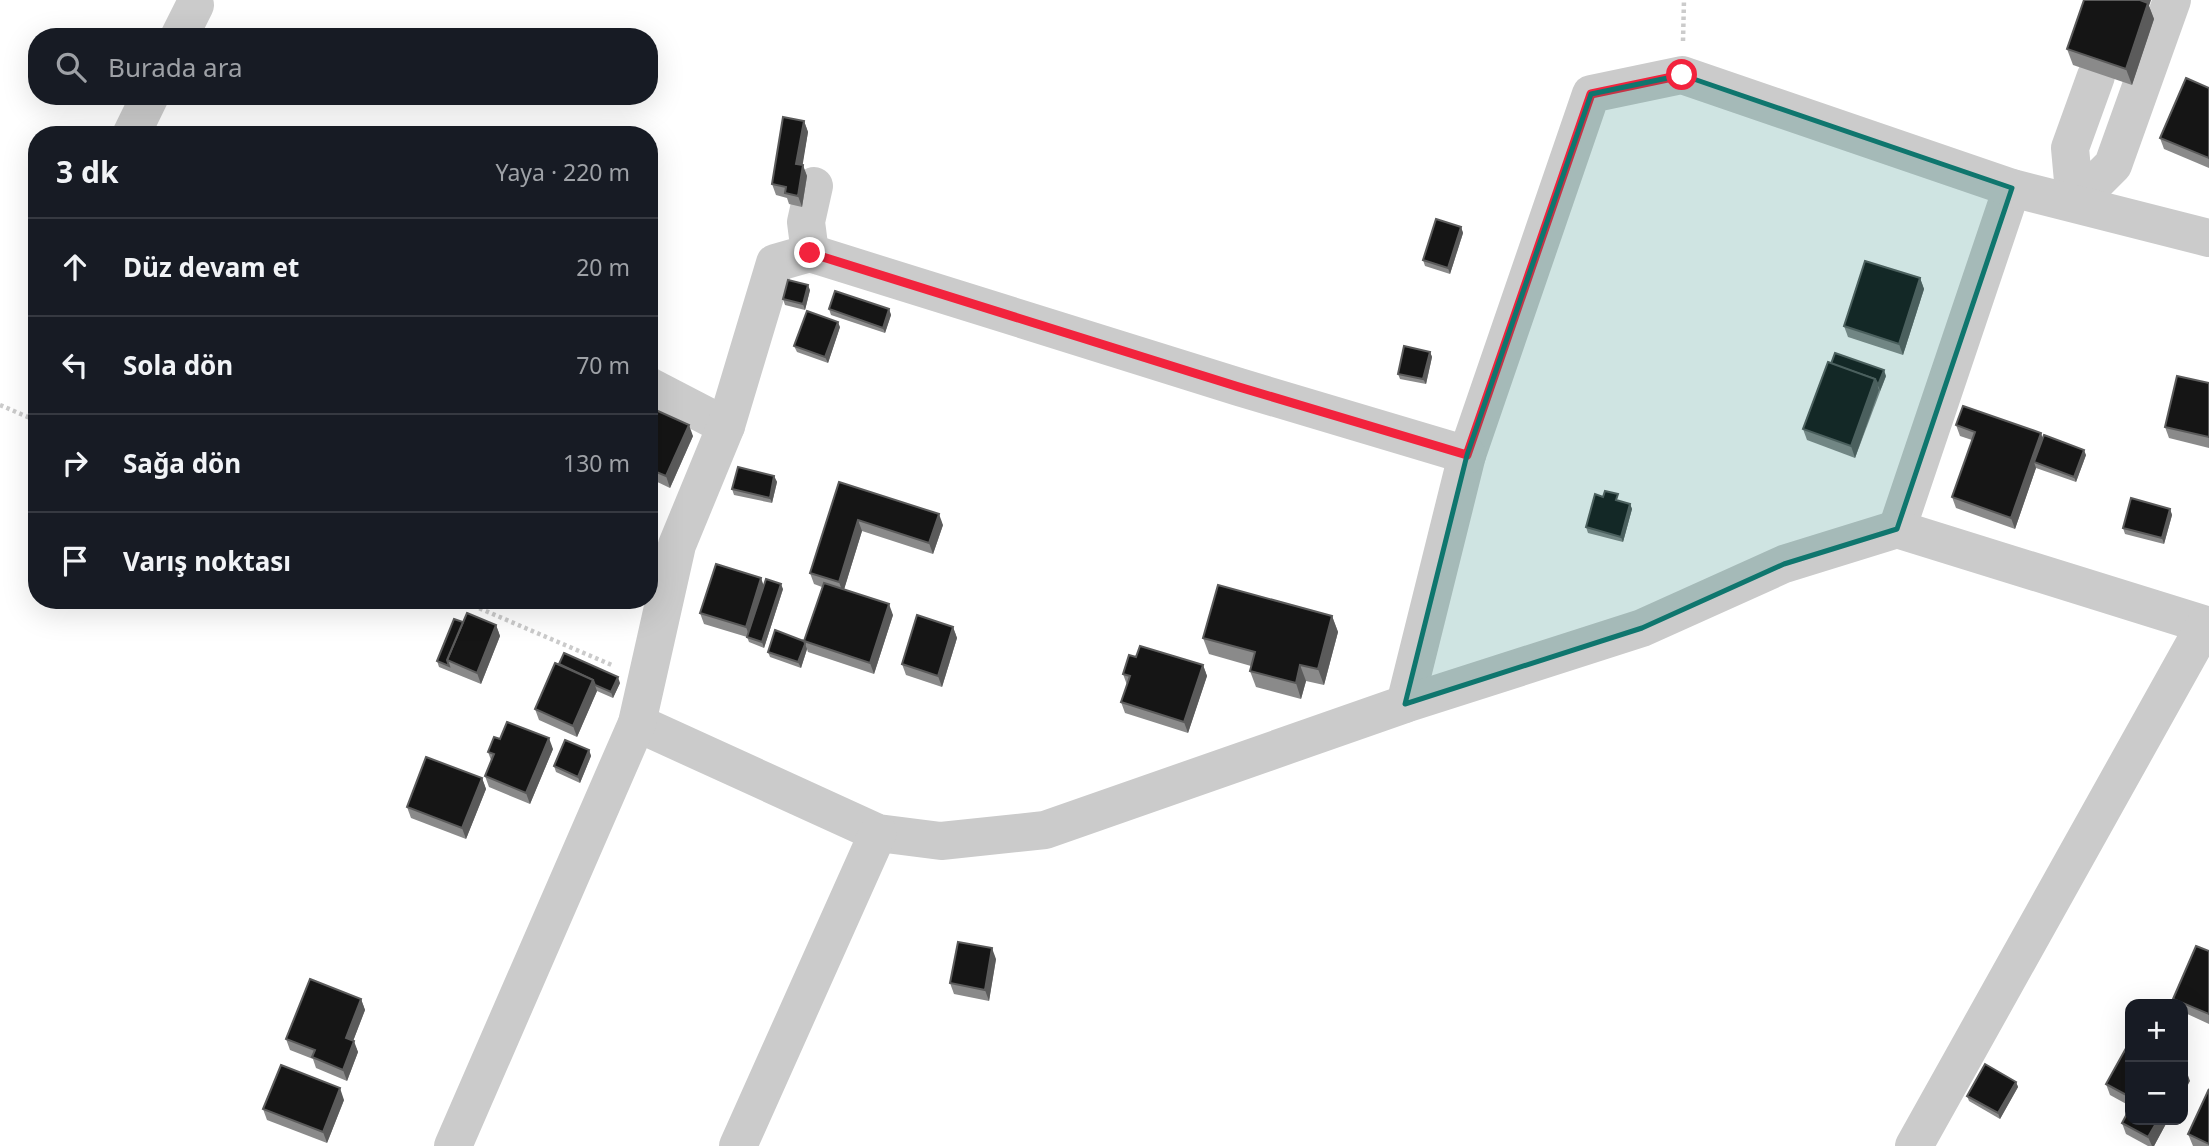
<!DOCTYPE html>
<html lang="tr">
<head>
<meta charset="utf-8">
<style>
	body { margin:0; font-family:"Noto Sans",sans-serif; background:#20242c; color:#f1f3f6 }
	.controls { position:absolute; right:21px; bottom:21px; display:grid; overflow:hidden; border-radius:14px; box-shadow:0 7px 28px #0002 }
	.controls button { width:63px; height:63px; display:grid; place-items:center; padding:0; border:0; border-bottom:2px solid #363941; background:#171b24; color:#f1f3f6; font:35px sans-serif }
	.stop { position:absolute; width:21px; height:21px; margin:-16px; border:5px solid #f2233d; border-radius:50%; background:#fff }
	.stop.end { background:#f2233d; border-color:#fff; box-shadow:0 2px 7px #0008 }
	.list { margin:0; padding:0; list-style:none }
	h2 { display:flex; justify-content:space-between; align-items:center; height:91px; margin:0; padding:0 28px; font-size:30px }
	h2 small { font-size:23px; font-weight:400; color:#9ea1a6 }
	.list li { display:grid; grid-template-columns:46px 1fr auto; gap:21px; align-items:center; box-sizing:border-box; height:98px; padding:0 28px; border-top:2px solid #363941 }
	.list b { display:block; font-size:26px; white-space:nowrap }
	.list em { font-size:23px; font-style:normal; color:#9ea1a6 }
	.icon { flex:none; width:38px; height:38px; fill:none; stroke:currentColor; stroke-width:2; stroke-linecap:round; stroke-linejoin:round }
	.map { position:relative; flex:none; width:2209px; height:1146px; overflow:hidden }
	.search { position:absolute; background:#171b24; box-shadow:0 7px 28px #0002; left:28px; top:28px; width:630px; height:77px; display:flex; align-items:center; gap:18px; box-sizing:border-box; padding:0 24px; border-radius:28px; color:#9ea1a6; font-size:26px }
	.panel { position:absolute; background:#171b24; box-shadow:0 7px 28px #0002; left:28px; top:126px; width:630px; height:483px; border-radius:28px }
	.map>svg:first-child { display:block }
</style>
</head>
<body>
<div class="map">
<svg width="2209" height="1146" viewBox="0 0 2209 1146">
	<rect width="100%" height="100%" fill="#fff"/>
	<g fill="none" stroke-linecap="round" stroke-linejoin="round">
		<!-- path -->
		<g stroke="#cbcbcb" stroke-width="4.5" stroke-dasharray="3.5 3.5" stroke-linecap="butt">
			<polyline points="1683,41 1684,0"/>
			<polyline points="0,405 37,421"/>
			<polyline points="460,600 614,666"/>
		</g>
		<!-- minor -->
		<g stroke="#cbcbcb" stroke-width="38">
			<polyline points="179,37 195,5"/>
			<polyline points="2096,76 2070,148 2075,203 2113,165 2172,0"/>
			<polyline points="131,135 150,96"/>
			<polyline points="810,253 806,222 814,186"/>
			<polyline points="649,386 726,426"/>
			<polyline points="1897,529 2012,188"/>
			<polyline points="1405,704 1467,455 1591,94 1682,75 2012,188 2209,238"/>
			<polyline points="637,723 878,833 941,841 1045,830 1405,704 1642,628 1784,564 1897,529 2209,626"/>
			<polyline points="453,1146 637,723 677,545 726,426 775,263 810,253 1239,387 1467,455"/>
			<polyline points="738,1146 878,833"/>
			<polyline points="1914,1146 2205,625"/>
		</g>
	</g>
	<!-- wall -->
	<g fill="#8a8a8a">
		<polygon points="2149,6 2154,19 2132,85 2073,65 2067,49"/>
		<polygon points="2209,88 2209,168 2164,149 2160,138"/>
		<polygon points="804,121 808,132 802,165 807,176 802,207 789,204 787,198 776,195 772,184"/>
		<polygon points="1461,227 1463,233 1450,274 1425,266 1423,260"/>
		<polygon points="1920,278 1924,289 1903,355 1848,337 1844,326"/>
		<polygon points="810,290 805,310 785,305 783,299"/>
		<polygon points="829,309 889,309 891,315 885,333 831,315"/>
		<polygon points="840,327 828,363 797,352 794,346"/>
		<polygon points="1430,352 1432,357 1426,384 1400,379 1398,374"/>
		<polygon points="1886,376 1855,458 1807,440 1803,429"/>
		<polygon points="2209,383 2209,448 2169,438 2165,427"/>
		<polygon points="649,407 693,436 670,488 649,478"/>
		<polygon points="1956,425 2043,439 2086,455 2076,482 2036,468 2015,529 1956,508 1952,497 1972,440 1960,436"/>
		<polygon points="774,476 777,482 772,503 734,495 732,489"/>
		<polygon points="839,482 943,525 933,554 862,531 844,589 893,615 874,674 808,652 807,649 801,668 770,657 768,652 805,641 822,587 814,584 810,573"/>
		<polygon points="1620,500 1620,501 1630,504 1632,509 1623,542 1588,533 1586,527"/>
		<polygon points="2170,509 2172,515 2164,544 2125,534 2123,528"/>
		<polygon points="764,585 783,589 764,648 749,642 747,637 704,624 700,613"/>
		<polygon points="1332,616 1338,632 1324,685 1306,681 1301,699 1256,687 1250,671 1251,666 1209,654 1203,638"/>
		<polygon points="463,622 496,625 500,636 481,684 439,667 437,661"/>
		<polygon points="953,627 957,638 942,687 906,675 902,664"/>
		<polygon points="1136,657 1203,665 1207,676 1188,733 1125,713 1121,702 1127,685 1123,674"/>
		<polygon points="555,663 620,683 613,698 597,691 577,737 539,720 535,709"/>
		<polygon points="500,739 553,749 530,804 489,787 485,776 491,760 488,752"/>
		<polygon points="589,750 591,756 580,783 556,772 554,766"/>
		<polygon points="482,778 486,789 466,839 411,818 407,807"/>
		<polygon points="2209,951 2209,1024 2183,1012 2183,1004 2175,1004 2173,999"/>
		<polygon points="996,959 989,1001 954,994 950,983"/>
		<polygon points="361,999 365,1010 353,1041 358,1052 347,1081 316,1068 313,1059 290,1050 286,1039"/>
		<polygon points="2130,1041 2130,1106 2110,1095 2106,1084"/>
		<polygon points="2016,1082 2018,1087 2000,1119 1969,1101 1967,1096"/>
		<polygon points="2209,1089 2209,1146 2193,1146 2188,1134"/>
		<polygon points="344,1100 327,1143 267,1120 263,1109"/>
		<polygon points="2130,1120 2168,1120 2154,1146 2148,1146 2126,1134 2122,1123"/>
	</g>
	<!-- shaded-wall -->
	<g fill="#5b5b5b">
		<polygon points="2140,0 2151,0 2149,6 2154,19 2132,85 2126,69"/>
		<polygon points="804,121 808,132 801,175 796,164"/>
		<polygon points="803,165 807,176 802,207 798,196"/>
		<polygon points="1461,227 1463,233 1450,274 1448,268"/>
		<polygon points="1920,278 1924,289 1903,355 1899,344"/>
		<polygon points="808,285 810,290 805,310 803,304"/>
		<polygon points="889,309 891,315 885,333 883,328"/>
		<polygon points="838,322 840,327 828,363 825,357"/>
		<polygon points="1430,352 1432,357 1426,384 1423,379"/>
		<polygon points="1884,370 1886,376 1880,391 1878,385"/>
		<polygon points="1875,379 1879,390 1855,458 1851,446"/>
		<polygon points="689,425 693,436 670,488 666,476"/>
		<polygon points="2041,433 2045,445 2034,462 2036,468 2015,529 2011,518"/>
		<polygon points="2084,450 2086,455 2076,482 2074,477"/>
		<polygon points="774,476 777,482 772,503 770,498"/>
		<polygon points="1630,504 1632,509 1623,542 1621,537"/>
		<polygon points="2170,509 2172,515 2164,544 2162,538"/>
		<polygon points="939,514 943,525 933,554 929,543"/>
		<polygon points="858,520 862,531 843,593 839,582"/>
		<polygon points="761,578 765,589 750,638 746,627"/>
		<polygon points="781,584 783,589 764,648 762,642"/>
		<polygon points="889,604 893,615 874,674 870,663"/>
		<polygon points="1332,616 1338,632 1324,685 1318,669"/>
		<polygon points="496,625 500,636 481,684 477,673"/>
		<polygon points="953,627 957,638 942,687 938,676"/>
		<polygon points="805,644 807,649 801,668 798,662"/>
		<polygon points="1203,665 1207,676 1188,733 1184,722"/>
		<polygon points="1300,665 1306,681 1301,699 1296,683"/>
		<polygon points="618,677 620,683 613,698 611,692"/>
		<polygon points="593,680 597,691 577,737 573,726"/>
		<polygon points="549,738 553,749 530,804 526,793"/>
		<polygon points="589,750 591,756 580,783 578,777"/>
		<polygon points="482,778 486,789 466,839 462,828"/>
		<polygon points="992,948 996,959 989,1001 985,990"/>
		<polygon points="361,999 365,1010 350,1049 346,1038"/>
		<polygon points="354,1041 358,1052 347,1081 343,1070"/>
		<polygon points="2186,1070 2190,1081 2183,1094 2183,1075"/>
		<polygon points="2016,1082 2018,1087 2000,1119 1998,1113"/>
		<polygon points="340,1088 344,1100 327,1143 323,1132"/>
		<polygon points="2158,1120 2168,1120 2154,1146 2152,1146 2148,1137"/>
	</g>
	<!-- building -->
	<g fill="#151515" stroke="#5b5b5b" stroke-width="2">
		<polygon points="2084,0 2140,0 2148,3 2126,69 2067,49"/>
		<polygon points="2186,78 2209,88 2209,158 2160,138"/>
		<polygon points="783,117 804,121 796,164 803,165 798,196 785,193 786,187 772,184"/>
		<polygon points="1436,219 1461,227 1448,268 1423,260"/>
		<polygon points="1865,261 1920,278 1899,344 1844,326"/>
		<polygon points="788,280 808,285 803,304 783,299"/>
		<polygon points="835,291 889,309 883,328 829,309"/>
		<polygon points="807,311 838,322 825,357 794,346"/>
		<polygon points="1404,346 1430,352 1423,379 1398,374"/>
		<polygon points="1835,353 1884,370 1878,385 1875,379 1831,364"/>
		<polygon points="1828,362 1875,379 1851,446 1803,429"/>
		<polygon points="2177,376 2209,383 2209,437 2165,427"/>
		<polygon points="1963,406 2041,433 2011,518 1952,497 1975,432 1956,425"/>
		<polygon points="649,407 689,425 666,476 649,469"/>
		<polygon points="2044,435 2084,450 2074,477 2034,462"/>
		<polygon points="738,467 774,476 770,498 732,489"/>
		<polygon points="839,482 939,514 929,543 858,520 839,582 810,573"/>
		<polygon points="1605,491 1618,494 1616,500 1630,504 1621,537 1586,527 1595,494 1603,497"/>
		<polygon points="2131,498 2170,509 2162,538 2123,528"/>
		<polygon points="716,564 761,578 746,627 700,613"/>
		<polygon points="766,579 781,584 762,642 747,637"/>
		<polygon points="824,583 889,604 870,663 804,641"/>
		<polygon points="1218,585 1332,616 1318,669 1300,665 1296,683 1250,671 1255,652 1203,638"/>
		<polygon points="467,613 496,625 477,673 447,660"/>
		<polygon points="917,615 953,627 938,676 902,664"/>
		<polygon points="454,619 463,622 447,660 449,666 437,661"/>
		<polygon points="775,630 806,642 804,641 805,644 798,662 768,652"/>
		<polygon points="1140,646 1203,665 1184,722 1121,702 1130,676 1123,674 1129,655 1136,657"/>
		<polygon points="564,653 618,677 611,692 595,685 593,680 559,664"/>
		<polygon points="555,663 593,680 573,726 535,709"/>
		<polygon points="507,722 549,738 526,793 485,776 494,754 488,752 494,737 500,739"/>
		<polygon points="565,740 589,750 578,777 554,766"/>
		<polygon points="426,757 482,778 462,828 407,807"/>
		<polygon points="958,942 992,948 985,990 950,983"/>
		<polygon points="2196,946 2209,951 2209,1014 2173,999"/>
		<polygon points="310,979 361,999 346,1038 354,1041 343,1070 312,1057 315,1050 286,1039"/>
		<polygon points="2130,1041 2130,1097 2106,1084"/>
		<polygon points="1985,1064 2016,1082 1998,1113 1967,1096"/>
		<polygon points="281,1065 340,1088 323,1132 263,1109"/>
		<polygon points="2209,1089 2209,1144 2188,1134"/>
		<polygon points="2130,1108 2130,1120 2158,1120 2148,1137 2122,1123"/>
	</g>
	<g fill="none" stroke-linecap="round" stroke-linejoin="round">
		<!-- route -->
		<polyline stroke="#f2233d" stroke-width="9" points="810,253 1239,387 1467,455 1591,94 1682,75"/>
	</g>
	<!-- marked area -->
	<path fill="#0f766e" fill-opacity="0.2" stroke="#0f766e" stroke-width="5" stroke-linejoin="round" d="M1682,75L2012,188L1897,529L1784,564L1642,628L1405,704L1467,455L1591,94Z"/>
</svg>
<div class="controls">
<button>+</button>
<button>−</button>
</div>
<div class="stop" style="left:1682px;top:75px"></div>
<div class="stop end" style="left:810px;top:253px"></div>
<div class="search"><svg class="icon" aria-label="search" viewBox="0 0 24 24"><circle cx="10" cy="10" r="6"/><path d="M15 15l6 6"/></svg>Burada ara</div>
<section class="panel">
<h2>3 dk<small>Yaya · 220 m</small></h2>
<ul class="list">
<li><svg class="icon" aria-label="ahead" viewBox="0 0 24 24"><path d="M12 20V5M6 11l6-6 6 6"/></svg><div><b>Düz devam et</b></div><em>20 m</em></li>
<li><svg class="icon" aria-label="left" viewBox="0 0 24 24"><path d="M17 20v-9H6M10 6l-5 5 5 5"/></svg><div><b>Sola dön</b></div><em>70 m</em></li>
<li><svg class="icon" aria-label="right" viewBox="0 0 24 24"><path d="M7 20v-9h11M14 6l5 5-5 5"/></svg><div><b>Sağa dön</b></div><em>130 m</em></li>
<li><svg class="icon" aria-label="arrive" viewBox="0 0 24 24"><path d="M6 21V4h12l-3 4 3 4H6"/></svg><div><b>Varış noktası</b></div></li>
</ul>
</section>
</div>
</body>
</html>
